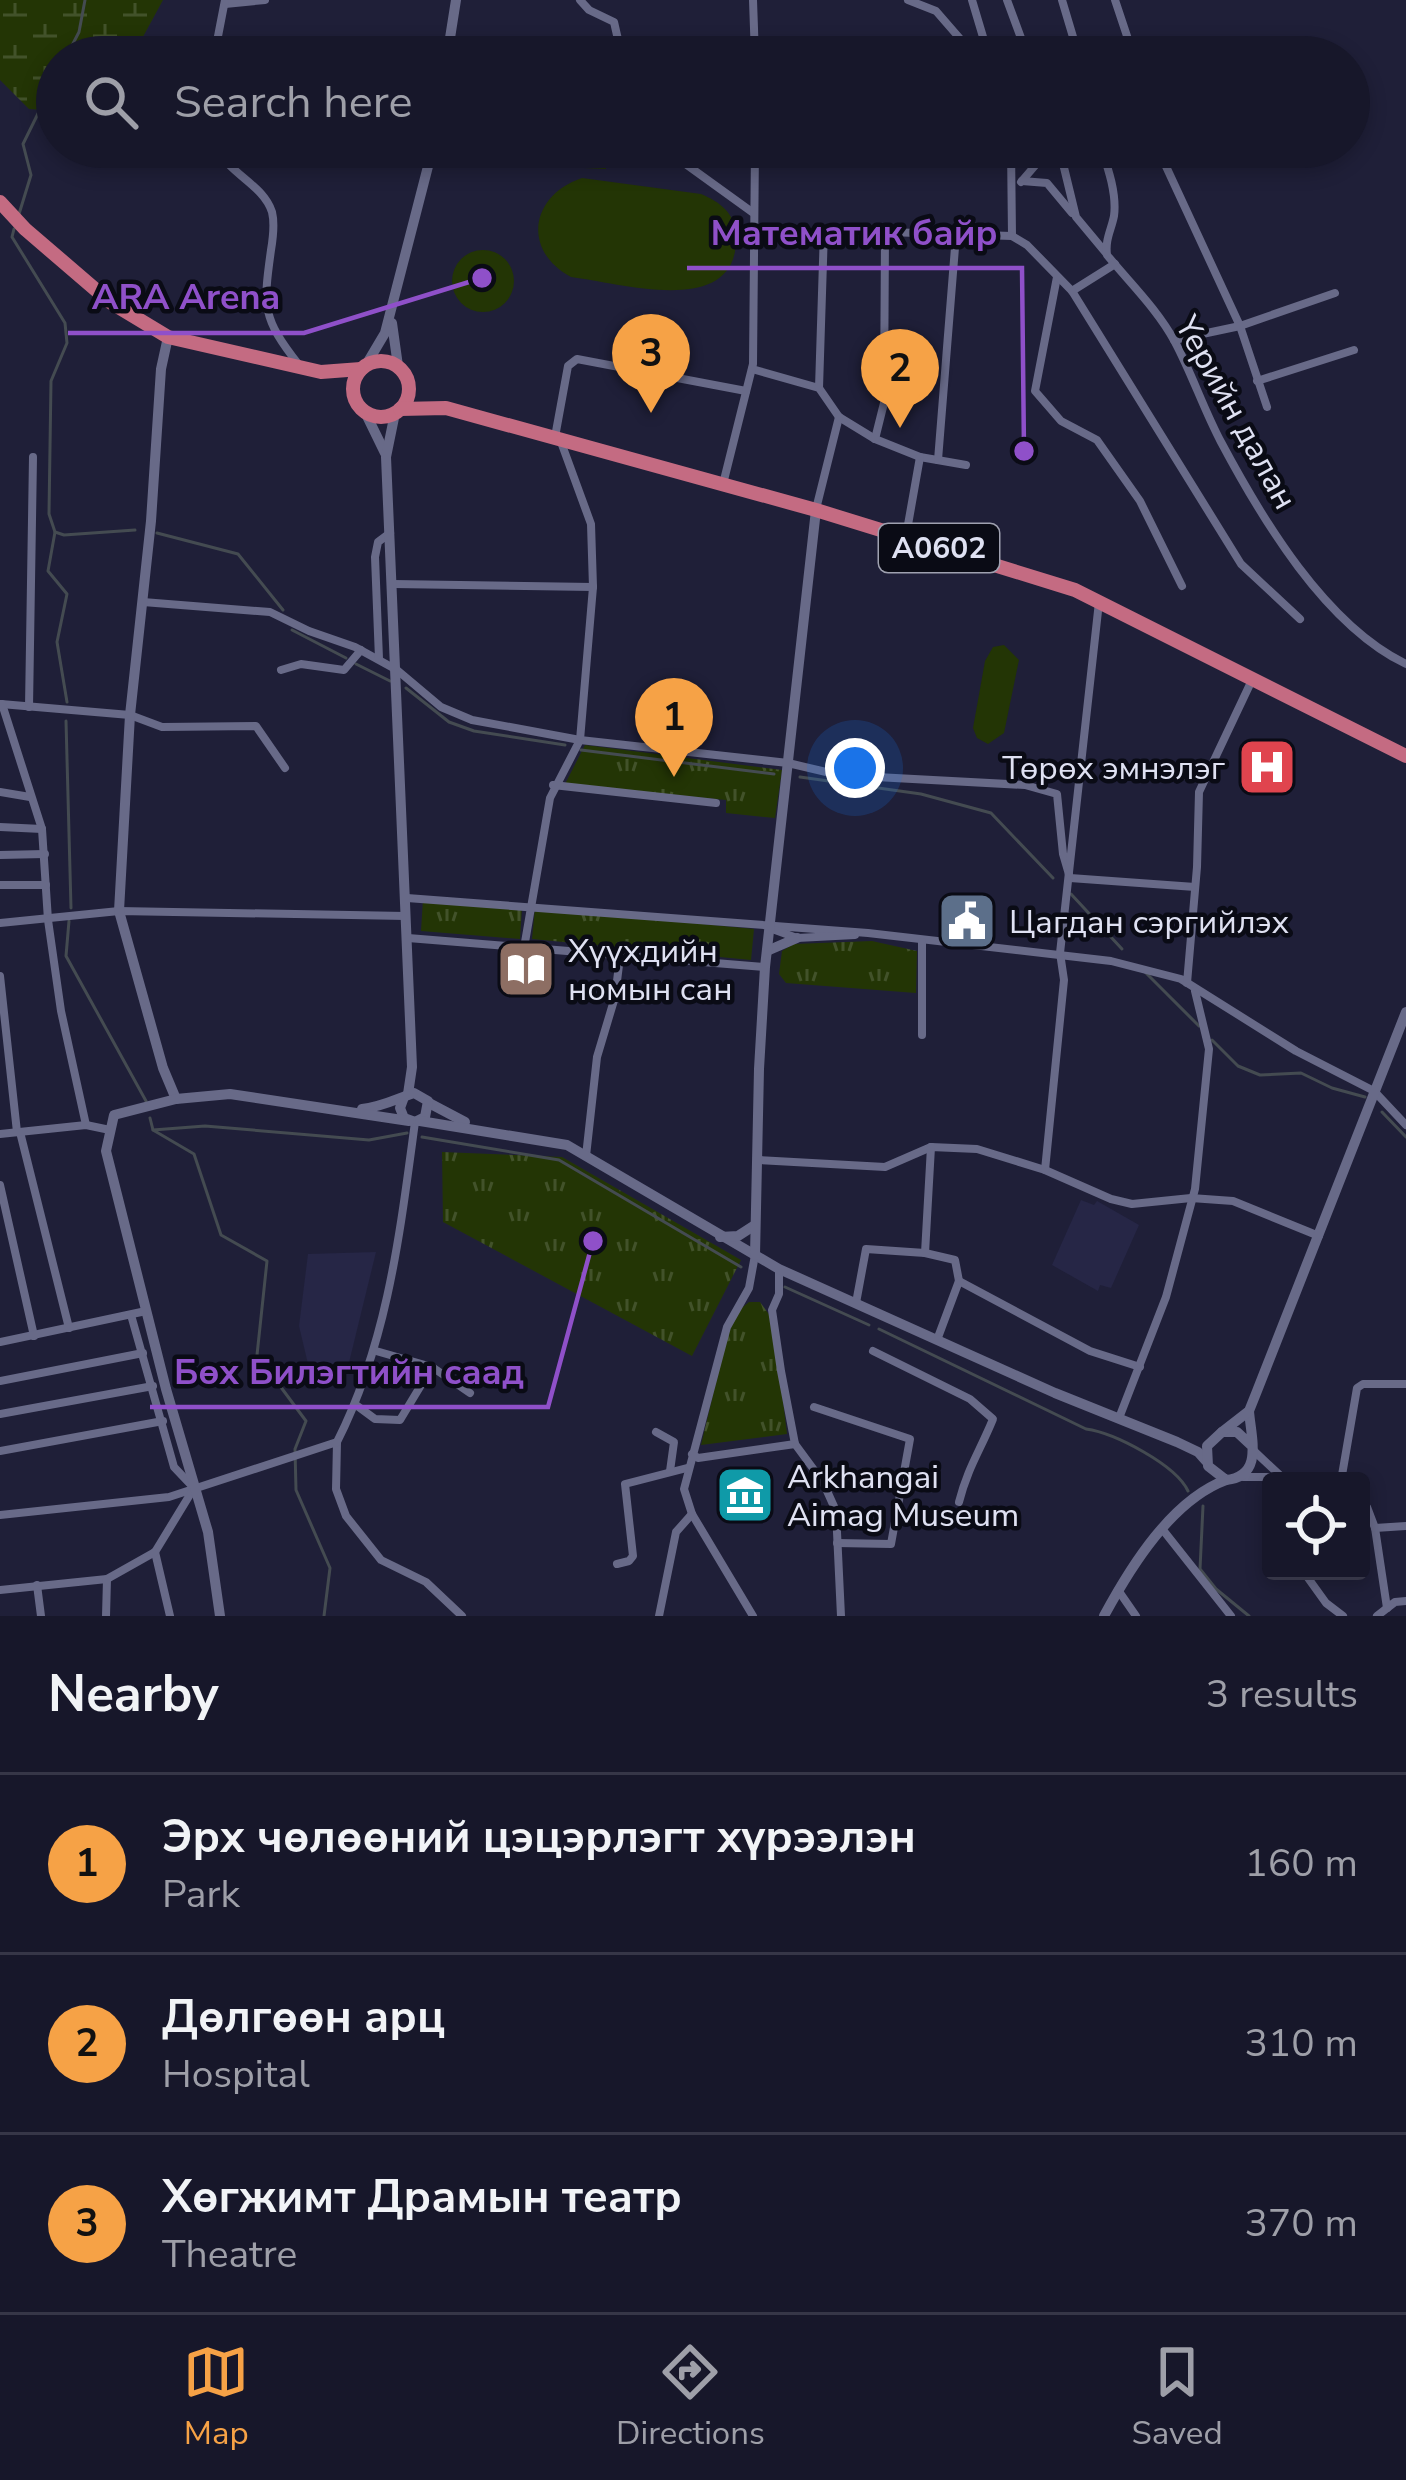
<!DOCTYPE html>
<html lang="en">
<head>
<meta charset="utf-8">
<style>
	body { margin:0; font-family:"Nunito Sans",sans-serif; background:#202032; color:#f1f3f6 }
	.controls { position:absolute; right:36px; bottom:36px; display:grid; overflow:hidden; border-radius:12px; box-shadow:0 6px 18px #0003 }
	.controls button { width:108px; height:108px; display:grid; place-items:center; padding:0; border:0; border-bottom:3px solid #363647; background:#17172a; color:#f1f3f6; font:60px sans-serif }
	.you { position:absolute; left:855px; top:768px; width:42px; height:42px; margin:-30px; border:9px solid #fff; border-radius:50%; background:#1a73e8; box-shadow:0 0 0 18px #1a73e833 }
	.badge { display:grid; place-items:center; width:78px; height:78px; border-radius:50%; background:#f6a246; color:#111; font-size:39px; font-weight:700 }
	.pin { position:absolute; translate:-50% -99px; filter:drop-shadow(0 3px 6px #0008) }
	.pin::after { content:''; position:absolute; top:63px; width:42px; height:36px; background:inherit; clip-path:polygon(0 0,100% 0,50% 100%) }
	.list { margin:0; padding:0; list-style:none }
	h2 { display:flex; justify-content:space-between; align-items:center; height:156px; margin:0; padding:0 48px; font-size:51px }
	h2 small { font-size:39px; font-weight:400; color:#9e9fa8 }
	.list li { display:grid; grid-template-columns:78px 1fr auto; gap:36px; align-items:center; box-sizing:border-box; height:180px; padding:0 48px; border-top:3px solid #363647 }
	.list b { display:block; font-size:45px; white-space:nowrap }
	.list p { margin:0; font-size:39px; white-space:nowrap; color:#9e9fa8 }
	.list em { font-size:39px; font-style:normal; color:#9e9fa8 }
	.icon { flex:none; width:66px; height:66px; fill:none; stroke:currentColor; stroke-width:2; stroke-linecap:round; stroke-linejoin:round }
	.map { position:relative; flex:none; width:1406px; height:1616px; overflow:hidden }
	.search { position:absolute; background:#17172a; box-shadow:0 6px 18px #0003; left:36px; right:36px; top:36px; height:132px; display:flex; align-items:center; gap:30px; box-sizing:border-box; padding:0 42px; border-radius:66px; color:#9e9fa8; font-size:45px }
	.sheet { height:696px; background:#17172a }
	nav { display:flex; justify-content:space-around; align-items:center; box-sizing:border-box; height:168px; border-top:3px solid #363647; background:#17172a; font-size:33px; color:#9e9fa8 }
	nav a { display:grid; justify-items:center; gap:6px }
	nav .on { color:#f6a246 }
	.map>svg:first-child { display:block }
</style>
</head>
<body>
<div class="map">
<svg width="1406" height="1616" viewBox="0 0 1406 1616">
	<defs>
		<pattern id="grass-tufts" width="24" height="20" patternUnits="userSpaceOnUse" patternTransform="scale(3)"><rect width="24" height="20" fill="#233505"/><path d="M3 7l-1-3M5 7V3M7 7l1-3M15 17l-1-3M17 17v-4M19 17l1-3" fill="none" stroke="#42522a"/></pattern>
		<pattern id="wetland-marsh" width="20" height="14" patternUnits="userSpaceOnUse" patternTransform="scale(3)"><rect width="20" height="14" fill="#233505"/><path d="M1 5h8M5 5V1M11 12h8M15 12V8" fill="none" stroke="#42522a"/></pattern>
	</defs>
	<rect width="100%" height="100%" fill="#1f1f38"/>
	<!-- built -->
	<g fill="#262646">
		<polygon points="1081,1200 1094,1205 1097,1201 1139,1225 1111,1288 1100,1285 1098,1291 1052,1265"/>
		<polygon points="376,1252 344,1383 313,1385 299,1326 308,1254"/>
	</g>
	<!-- grass -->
	<g fill="url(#grass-tufts)">
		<polygon points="585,745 782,770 775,818 726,813 726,800 565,784"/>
		<polygon points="423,899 522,907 520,939 421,931"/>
		<polygon points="535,908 754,929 751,960 532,939"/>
		<polygon points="872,941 917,951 916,993 786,983 779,974 782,951 794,944"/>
		<polygon points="442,1152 562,1157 741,1260 692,1356 443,1222"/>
		<polygon points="749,1302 760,1302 773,1320 787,1434 701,1445 732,1316"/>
	</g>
	<!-- wetland -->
	<polygon fill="url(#wetland-marsh)" points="0,0 163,0 132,57 57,57 57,111 29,109 0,80"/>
	<!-- garden -->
	<g fill="#233505">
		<polygon points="521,147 606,147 606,169 520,165"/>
		<path d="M582,178L701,194C720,202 735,213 736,235C740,320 621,283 571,277C521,250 531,195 582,178Z"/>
		<circle cx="483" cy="281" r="31"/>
		<polygon points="1004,645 1019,660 1004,733 988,744 977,738 973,728 985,661 993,647"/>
	</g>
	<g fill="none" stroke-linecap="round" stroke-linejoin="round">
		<!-- stream -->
		<g stroke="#444b51" stroke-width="3">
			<polyline points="66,57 79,32 85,0"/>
			<polyline points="19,214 31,175 23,144 57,75"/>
			<polyline points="14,229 12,237 65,323 67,343 51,381 49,514 55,532 48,571 67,594 57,642 67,702"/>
			<polyline points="55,532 64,535 135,530"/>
			<polyline points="157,533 238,554 283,610"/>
			<polyline points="292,630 346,658"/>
			<polyline points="356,664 390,681"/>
			<polyline points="406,688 449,722 474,731 565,745"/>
			<polyline points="66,721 71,908"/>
			<polyline points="581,750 774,774"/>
			<polyline points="800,777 921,794 991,813 1053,878"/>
			<polyline points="1071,894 1122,949"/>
			<polyline points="69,921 66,956 146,1101"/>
			<polyline points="1145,972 1199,1026"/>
			<polyline points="1212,1040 1238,1066 1260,1075 1301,1073 1332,1088 1365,1097"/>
			<polyline points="1382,1112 1406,1137"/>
			<polyline points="150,1118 153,1130 205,1126 369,1140 407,1133"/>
			<polyline points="153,1130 194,1154 221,1235 267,1261 257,1355 306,1421 295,1449 296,1490 330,1568 324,1616"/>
			<polyline points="422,1137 559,1160 741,1267"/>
			<polyline points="785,1287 869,1325"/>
			<path d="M879,1329L1086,1429C1115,1433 1176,1465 1188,1491"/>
			<polyline points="1203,1506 1200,1569 1216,1589 1249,1616"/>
		</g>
		<!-- minor -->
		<g stroke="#686a88" stroke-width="8">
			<polyline points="580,0 589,10 614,22 622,57"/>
			<polyline points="753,0 755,57"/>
			<polyline points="908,0 936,11 976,57"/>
			<polyline points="972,0 989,57"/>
			<polyline points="1007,0 1028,57"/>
			<polyline points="1062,0 1079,57"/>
			<polyline points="1115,0 1134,57"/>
			<polyline points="225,4 265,0"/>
			<polyline points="214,57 225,0"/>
			<path d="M217,147C228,174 263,184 272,212C275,224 273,238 271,250C263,307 262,318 299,365"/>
			<polyline points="662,147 752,212"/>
			<polyline points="1011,147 1012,236"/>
			<polyline points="1059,147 1076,217 1106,253"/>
			<path d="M1101,147C1108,168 1117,194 1114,216C1111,231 1105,239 1107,255C1130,283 1158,310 1175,342C1192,374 1204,410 1221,442C1262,519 1325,625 1406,664"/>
			<polyline points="1157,147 1240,326 1267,407"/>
			<polyline points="755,158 1012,155"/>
			<polyline points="1022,181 1047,183 1072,213"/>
			<polyline points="1021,182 1051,147"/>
			<polyline points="1057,277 1035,391 1061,421 1097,440 1140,501 1182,586"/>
			<polyline points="1072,291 1115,264"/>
			<polyline points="1174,340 1240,326 1335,293"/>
			<polyline points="752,369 819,388 839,417 875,439 920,457 966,465"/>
			<polyline points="1257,381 1354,350"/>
			<polyline points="819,388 824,230 1012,236 1027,245 1072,291 1241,564 1300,619"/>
			<polyline points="555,437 568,366 577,359 746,391"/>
			<polyline points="875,439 884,403 885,234"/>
			<polyline points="938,460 956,235"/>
			<polyline points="723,484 753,364 755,147"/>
			<polyline points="816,509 839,417"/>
			<polyline points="906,536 920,457"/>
			<polyline points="393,584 593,587"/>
			<polyline points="143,602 270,612 309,631 355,647 397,670 441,707 472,720 580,740 788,763 839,775 1025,785 1057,794 1063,854 1070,878 1195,887"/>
			<polyline points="379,659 375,557 378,542 390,533"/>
			<polyline points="281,670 301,664 344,670 361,650"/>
			<polyline points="1,704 130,715 162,727 256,726 285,768"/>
			<polyline points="2,704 42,829 48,920 61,1011 86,1125"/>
			<polyline points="29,707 33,457"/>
			<polyline points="1136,769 1204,778"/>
			<polyline points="553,785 716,803"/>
			<polyline points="0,792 30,797"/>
			<polyline points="0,827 42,829"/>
			<polyline points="0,855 45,854"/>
			<polyline points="0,885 46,885"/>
			<polyline points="407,898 868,933 1111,961 1181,979 1296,1051 1374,1091 1406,1125"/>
			<polyline points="0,923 119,911 406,916"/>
			<polyline points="775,930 797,938 855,935"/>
			<polyline points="408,938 765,967"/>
			<polyline points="524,948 550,798 580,740 593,587 591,524 561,442"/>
			<polyline points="0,976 17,1132"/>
			<polyline points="1187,983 1197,867 1199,792 1252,680"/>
			<polyline points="922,1035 922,942"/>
			<polyline points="20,1132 69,1328"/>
			<polyline points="0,1134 86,1125 110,1130"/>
			<polyline points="586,1156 597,1057 615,997 620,957"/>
			<polyline points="758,1160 885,1167 931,1147 977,1149 1045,1170 1111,1199 1132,1204 1191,1198 1233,1201 1319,1236"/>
			<polyline points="1045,1170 1064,980 1060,953 1099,602"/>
			<polyline points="0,1185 34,1336"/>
			<polyline points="925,1253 955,1260 959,1281 937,1340"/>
			<polyline points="779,1269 779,1294 772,1310 781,1371 795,1444 823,1482 836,1511 841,1616"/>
			<polyline points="959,1281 1090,1351 1140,1367"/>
			<polyline points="856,1303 866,1249 925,1253 931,1147"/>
			<polyline points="131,1315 174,1467 193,1487"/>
			<polyline points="0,1342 146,1311"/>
			<polyline points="376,1351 432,1367"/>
			<path d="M873,1351L970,1399L993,1419C980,1451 968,1467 959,1502"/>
			<polyline points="0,1381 143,1353"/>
			<polyline points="356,1405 375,1419 400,1420 432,1367 470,1393"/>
			<polyline points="814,1407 910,1439 891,1544 837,1543"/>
			<polyline points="0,1414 153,1386"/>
			<polyline points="1119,1418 1166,1297 1195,1189 1209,1049 1195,991"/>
			<polyline points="656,1432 674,1442 670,1471"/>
			<polyline points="337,1442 336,1489 346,1516 381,1560 426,1582 462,1616"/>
			<polyline points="0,1451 163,1421"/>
			<polyline points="1254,1451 1286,1481"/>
			<polyline points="692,1454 698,1458 795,1444"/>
			<polyline points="1243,1477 1276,1477"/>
			<polyline points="1341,1481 1357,1388 1363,1384 1406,1384"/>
			<polyline points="1361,1504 1367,1507 1375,1528 1387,1608"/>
			<path d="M0,1515L169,1497L337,1442C388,1341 400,1232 415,1122"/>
			<polyline points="1375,1528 1406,1526"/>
			<polyline points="1163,1530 1231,1616"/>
			<polyline points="155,1552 170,1616"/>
			<polyline points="617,1564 629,1561 633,1556 625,1484 687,1468"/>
			<polyline points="1303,1571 1326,1603 1343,1616"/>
			<polyline points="37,1585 41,1616"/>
			<polyline points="0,1590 107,1579 155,1552 194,1488"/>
			<polyline points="1118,1590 1136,1616"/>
			<polyline points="106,1616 107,1579"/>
			<polyline points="659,1616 676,1532 692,1514"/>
			<polyline points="753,1616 692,1514 684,1489 727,1327 749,1288 755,1255"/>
			<polyline points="1377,1616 1395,1602 1406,1601"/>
		</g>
		<!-- tertiary -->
		<g stroke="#686a88" stroke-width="10">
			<polyline points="447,57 456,0"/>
			<polyline points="392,323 398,366"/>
			<polyline points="168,337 161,369 151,521 130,715 119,911 163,1068 176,1099"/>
			<polyline points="366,365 385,333 433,147"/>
			<polyline points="365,412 385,453"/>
			<polyline points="395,413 386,457 412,1067 408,1094"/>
			<polyline points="767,951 797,938"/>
			<polyline points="429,1103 465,1122"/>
			<path d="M362,1109C382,1107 396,1099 414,1093L428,1101L425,1117L415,1122L404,1118L400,1108L404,1097"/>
			<polyline points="420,1121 567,1145 779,1269 1055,1393 1177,1442 1198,1452 1206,1461"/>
			<polyline points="720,1237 738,1236 755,1225"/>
			<polyline points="755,1255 759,1069 765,967 816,510"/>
			<path d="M1249,1411C1251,1438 1264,1476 1226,1480L1208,1466L1207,1446L1222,1432H1237L1252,1446"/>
			<polyline points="1222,1432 1249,1411 1257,1391 1406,1012"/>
			<polyline points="220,1616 208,1532 166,1389 106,1151 114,1115 176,1099 230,1094 409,1121"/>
			<path d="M1104,1616C1131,1566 1172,1500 1226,1480"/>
		</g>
		<!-- trunk -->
		<g stroke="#c46b82" stroke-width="14">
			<polyline points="0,202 25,229 110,302 168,337 321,372 361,369"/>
			<circle cx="381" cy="389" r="28"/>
			<polyline points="400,409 446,408 816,510 1075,590 1406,756"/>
		</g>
	</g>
	<!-- icons -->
	<defs>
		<g id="hospital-square" transform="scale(3)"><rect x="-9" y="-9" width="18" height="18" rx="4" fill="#e0444e" stroke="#0a0b15"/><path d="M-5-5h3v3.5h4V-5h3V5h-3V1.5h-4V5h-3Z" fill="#fff"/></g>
		<g id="civic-square" transform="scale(3)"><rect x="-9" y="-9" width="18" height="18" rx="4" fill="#5c6f8a" stroke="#0a0b15"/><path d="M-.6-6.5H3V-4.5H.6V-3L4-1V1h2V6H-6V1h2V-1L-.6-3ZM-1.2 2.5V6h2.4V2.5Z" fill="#fff"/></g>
		<g id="library-square" transform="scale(3)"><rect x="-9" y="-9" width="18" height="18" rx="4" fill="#8d6e63" stroke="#0a0b15"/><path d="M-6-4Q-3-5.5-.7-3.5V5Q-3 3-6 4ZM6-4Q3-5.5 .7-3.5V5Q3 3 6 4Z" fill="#fff"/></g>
		<g id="museum-square" transform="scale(3)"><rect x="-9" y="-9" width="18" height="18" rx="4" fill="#0f9aa8" stroke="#0a0b15"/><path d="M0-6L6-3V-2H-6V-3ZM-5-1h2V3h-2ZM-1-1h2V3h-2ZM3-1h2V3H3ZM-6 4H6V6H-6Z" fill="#fff"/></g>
	</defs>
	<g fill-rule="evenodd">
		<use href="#hospital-square" x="1267" y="767"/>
		<use href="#civic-square" x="967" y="921"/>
		<use href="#library-square" x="526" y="969"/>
		<use href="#museum-square" x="745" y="1495"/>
	</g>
	<g text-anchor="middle" stroke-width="9" stroke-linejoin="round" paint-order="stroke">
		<!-- shield labels -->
		<rect fill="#0a0b15" stroke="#9fa1b0" stroke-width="3" x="879" y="524" width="120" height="48" rx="9"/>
		<g font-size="30" font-weight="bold" fill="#dfe1f2">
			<text x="939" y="558">A0602</text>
		</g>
		<!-- street labels -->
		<g font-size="33" fill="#dfe1f2" stroke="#0a0b15">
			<text transform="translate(1237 412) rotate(61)" y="12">Үерийн далан</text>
		</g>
		<!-- poi labels -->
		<g font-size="33" fill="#dfe1f2" stroke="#0a0b15" text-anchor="start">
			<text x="1225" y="779" text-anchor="end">Төрөх эмнэлэг</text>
			<text x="1009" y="933">Цагдан сэргийлэх</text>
			<text x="568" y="962">Хүүхдийн<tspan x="568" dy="38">номын сан</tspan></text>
			<text x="787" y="1488">Arkhangai<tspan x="787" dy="38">Aimag Museum</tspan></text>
		</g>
	</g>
	<!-- callouts -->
	<path fill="none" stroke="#8f50c9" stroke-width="4.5" d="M1024 451L1022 268H687M482 278L304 333H68M593 1241L548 1407H150"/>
	<g fill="#8f50c9" stroke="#0a0b15" stroke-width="4.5">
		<circle cx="1024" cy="451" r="12"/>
		<circle cx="482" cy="278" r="12"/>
		<circle cx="593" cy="1241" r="12"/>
	</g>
	<g font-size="36" text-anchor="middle" font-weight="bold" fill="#8f50c9" stroke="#0a0b15" stroke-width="9" stroke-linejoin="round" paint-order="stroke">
		<text x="854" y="245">Математик байр</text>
		<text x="186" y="309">ARA Arena</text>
		<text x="349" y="1384">Бөх Билэгтийн саад</text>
	</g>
</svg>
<div class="controls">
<button><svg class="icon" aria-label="locate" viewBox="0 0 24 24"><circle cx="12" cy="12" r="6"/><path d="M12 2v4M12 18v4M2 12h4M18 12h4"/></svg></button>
</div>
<div class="you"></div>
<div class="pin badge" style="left:674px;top:777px">1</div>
<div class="pin badge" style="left:900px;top:428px">2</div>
<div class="pin badge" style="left:651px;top:413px">3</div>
<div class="search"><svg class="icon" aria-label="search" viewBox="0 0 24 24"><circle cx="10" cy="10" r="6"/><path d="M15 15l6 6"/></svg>Search here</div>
</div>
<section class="sheet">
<h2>Nearby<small>3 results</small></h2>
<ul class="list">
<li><span class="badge">1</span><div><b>Эрх чөлөөний цэцэрлэгт хүрээлэн</b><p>Park</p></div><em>160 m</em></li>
<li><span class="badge">2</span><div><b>Дөлгөөн арц</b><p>Hospital</p></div><em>310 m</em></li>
<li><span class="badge">3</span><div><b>Хөгжимт Драмын театр</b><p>Theatre</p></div><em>370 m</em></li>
</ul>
</section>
<nav>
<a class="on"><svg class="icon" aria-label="map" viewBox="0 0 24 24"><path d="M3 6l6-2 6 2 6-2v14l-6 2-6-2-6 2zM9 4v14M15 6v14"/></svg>Map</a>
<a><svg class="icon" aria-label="directions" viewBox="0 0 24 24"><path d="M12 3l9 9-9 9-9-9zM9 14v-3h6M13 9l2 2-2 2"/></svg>Directions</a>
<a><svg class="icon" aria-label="saved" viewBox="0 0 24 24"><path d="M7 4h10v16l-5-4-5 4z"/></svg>Saved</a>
</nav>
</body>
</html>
